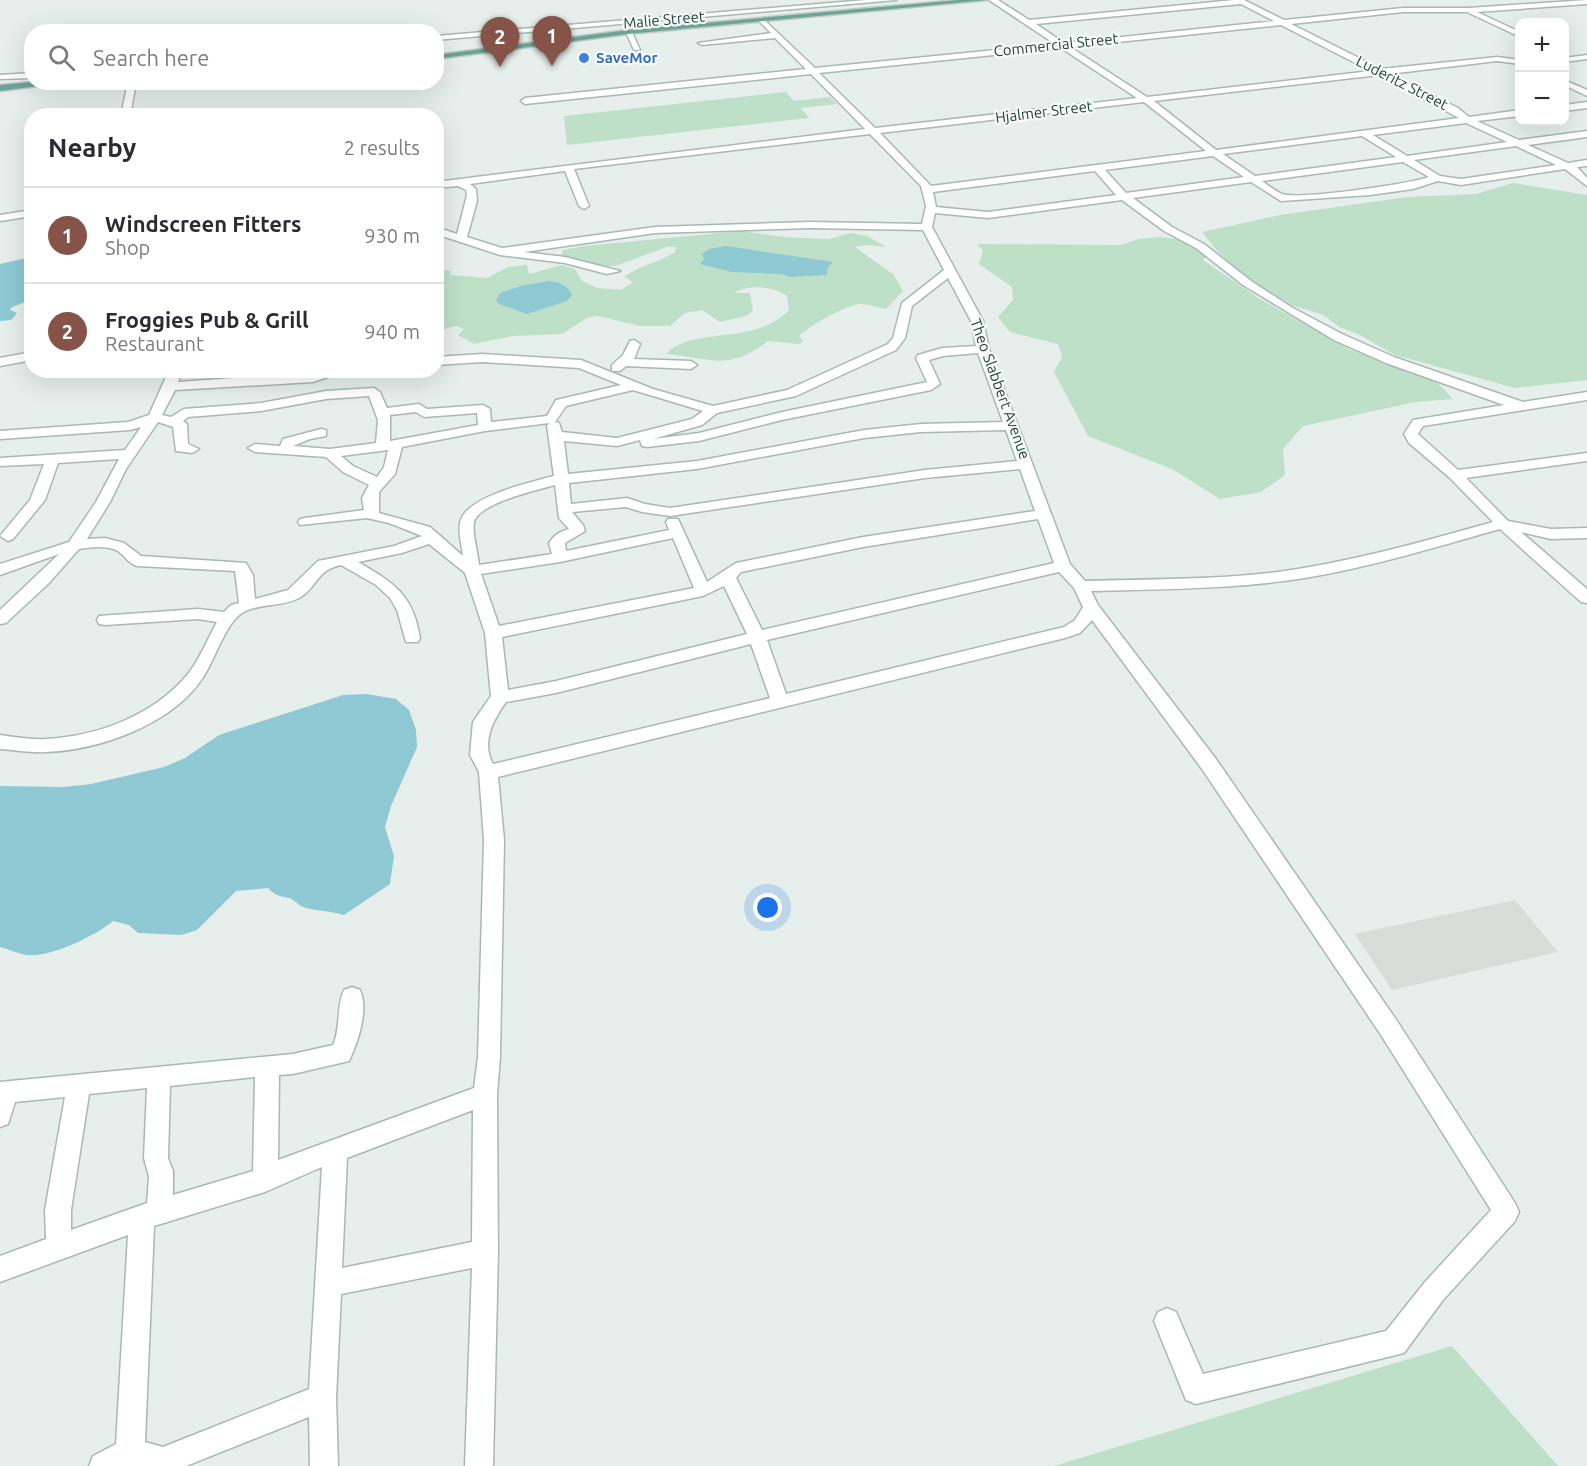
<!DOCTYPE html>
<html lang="en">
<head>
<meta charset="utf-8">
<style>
	body { margin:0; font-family:Ubuntu,sans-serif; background:#f2f2f3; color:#2b2b33 }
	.controls { position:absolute; right:18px; top:18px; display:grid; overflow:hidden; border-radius:12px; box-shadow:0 6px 24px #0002 }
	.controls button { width:54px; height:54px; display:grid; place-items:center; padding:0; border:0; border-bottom:2px solid #e1e1e2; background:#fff; color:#2b2b33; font:30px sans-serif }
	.you { position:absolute; left:768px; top:908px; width:21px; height:21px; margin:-15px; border:4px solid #fff; border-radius:50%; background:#1a73e8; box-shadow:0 0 0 9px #1a73e833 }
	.badge { display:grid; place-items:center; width:39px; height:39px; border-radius:50%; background:#855347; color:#fff; font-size:20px; font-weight:700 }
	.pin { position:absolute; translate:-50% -50px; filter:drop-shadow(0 2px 3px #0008) }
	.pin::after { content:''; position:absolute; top:32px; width:21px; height:18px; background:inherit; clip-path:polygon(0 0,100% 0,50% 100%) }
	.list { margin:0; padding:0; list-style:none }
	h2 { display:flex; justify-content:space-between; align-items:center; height:78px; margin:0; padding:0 24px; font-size:26px }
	h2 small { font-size:20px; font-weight:400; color:#7c7c81 }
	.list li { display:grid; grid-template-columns:39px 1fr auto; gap:18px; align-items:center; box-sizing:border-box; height:96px; padding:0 24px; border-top:2px solid #e1e1e2 }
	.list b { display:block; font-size:22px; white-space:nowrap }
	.list p { margin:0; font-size:20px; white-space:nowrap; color:#7c7c81 }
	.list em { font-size:20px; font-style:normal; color:#7c7c81 }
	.icon { flex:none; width:33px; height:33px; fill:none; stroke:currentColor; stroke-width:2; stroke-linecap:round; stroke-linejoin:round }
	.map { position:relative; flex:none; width:1587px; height:1466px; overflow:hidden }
	.search { position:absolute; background:#fff; box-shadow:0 6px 24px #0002; left:24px; top:24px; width:420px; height:66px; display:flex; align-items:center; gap:15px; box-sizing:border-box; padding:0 21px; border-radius:24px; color:#7c7c81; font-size:22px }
	.panel { position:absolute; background:#fff; box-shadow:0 6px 24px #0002; left:24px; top:108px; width:420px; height:270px; border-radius:24px }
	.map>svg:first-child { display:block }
</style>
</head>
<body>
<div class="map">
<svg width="1587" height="1466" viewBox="0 0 1587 1466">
	<rect width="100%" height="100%" fill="#e6efeb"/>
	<!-- built -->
	<polygon fill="#d4dfda" points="1515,900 1558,952 1392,990 1355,934"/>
	<!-- green -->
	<g fill="#bfe0c8">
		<polygon points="786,92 794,101 830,97 837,104 801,108 809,118 567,145 564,116"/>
		<polygon points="1513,183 1587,195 1587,380 1515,388 1395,355 1358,334 1339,327 1324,315 1291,305 1254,284 1218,252 1202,232 1280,215 1407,197 1476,194"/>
		<path d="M741,231L784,237L829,239L850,233L867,236L886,247L867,245L855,247L894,275L903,291L886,309C878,308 870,304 862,304C847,304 811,325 799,336L803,341L800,344L768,341C726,372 712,358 666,354C694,325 754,347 789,310L787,296C773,286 748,284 734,293H750L753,311L746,316L720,322L702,310L685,313L670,326H639L598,316L587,318L562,334L512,336L474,344L458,335L464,329L456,326L437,331L436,269L451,271L450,275L487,278L508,267L527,265L529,274L562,265L575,269L582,281L597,288L621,290L633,282L624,277C640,265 658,263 675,252L676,247H667L615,266H601L561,256L563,250L584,246Z"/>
		<polygon points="1158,237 1178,239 1208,256 1203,260 1260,299 1351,350 1434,379 1453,399 1416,402 1303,426 1283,449 1285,475 1261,492 1220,499 1172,469 1088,436 1054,372 1062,357 1058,344 1010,332 998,317 1013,300 1012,287 979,264 983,251 977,244 1121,245 1139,239"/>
		<polygon points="1452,1346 1558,1466 1054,1466"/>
	</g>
	<!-- water -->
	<g fill="#8ec9d4">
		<polygon points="726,246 833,262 828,267 827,275 790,277 781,274 732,272 700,264 704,259 702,254 709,249"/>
		<polygon points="31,257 31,300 12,307 10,310 17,313 11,320 0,321 0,264"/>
		<path d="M549,281C560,282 567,285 572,295L567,301L527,314L499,304L496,300L500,293L524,285Z"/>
		<path d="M367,694L396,699L409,710L416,730L417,747L391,806L385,827L394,856L390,884L344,915C331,911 318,911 306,908C299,907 296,900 289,898C279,896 276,896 268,888L236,891L197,930L181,935L138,933L129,925L113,921C97,935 50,958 27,955C18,954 9,949 0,947V786L63,787L91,784L164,767L185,758L219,735L343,695Z"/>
	</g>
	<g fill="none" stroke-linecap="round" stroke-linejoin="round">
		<!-- minor casing -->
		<g stroke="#a8b8b2" stroke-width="3">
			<g id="minor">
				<polygon points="866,0 896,0 436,40 436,36"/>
				<path d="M989,0H998L1029,20L1234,0H1244L1284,20L1403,8H1468L1587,0V4L1477,12L1520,32V37L1467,12H1403L1291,24L1381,69L1497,57L1520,60V64L1497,61L1389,74L1458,108L1469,117L1520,110V116L1477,121L1519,140L1587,131V137L1528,145L1568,163L1587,160V166L1577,167L1587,178V186L1565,169L1461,185L1438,181L1413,189L1370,195L1281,201L1251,182L1133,198L1172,227L1204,244L1251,281L1291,307L1342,334L1394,357L1523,402L1587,392V400L1423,426L1418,434L1458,470L1587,453V461L1466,478L1508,521L1551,529L1587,528V538L1551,539L1521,532L1587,589V603L1581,602L1500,529C1436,547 1371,567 1305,578C1235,589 1163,589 1091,591L1098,605L1216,759L1397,1021L1515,1203L1519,1212L1515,1221L1443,1300L1404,1353L1196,1404L1186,1400L1154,1321L1158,1312L1167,1308L1176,1312L1203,1374L1386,1331L1425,1282L1491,1210L1381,1035L1202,769L1092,620L1080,633L1065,638L498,777L504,840L500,1057L497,1095L498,1252L493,1466H465L472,1268L341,1294L336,1398L338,1466H310L309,1417L186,1466H89L93,1456L116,1444L128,1235L0,1282V1256L46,1239L45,1210L65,1097L15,1102L8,1124L0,1127V1082L293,1054L333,1045C341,1028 336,1007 344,990L352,987L360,990C369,1010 358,1042 349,1061L293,1074L279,1075L278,1160L474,1088L478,1057L484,840L479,772L470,755L473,722L491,696L485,633L465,573L429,544L402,553L358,562C394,583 413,594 420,638L418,642H406L397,610L390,598L376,585L341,565C316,570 318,587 299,598C283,607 258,603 242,613C225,624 214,662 202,679C171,725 99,750 46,752C31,753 15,750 0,749V735C15,737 31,740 46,739C99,736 154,715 188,674C200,659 208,638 217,622L198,619L105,625L99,624L97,620L99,616L198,609L224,612L231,605L239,603L235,571L137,566C128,563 125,556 118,551C107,545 90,547 79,549L49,583L6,623L0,624V610L59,554L0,575V564L69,542L96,502L119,459L58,463L45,500L13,539L8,541L0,536L30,500L44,464L0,466V458L125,450L141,427L130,430L0,439V431L128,422L149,415L169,370H182L178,382L348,370L313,382L175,390L162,415L171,417L184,409L261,403L326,391L374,388L380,392L387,408L419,404L427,409L483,405L490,409L491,422L547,416L556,400L621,385L579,368L482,362L436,365V357L482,354L581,360L653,389L713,406L787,390L888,344L893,338L902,303L944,270L923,230L810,228L655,233L524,252L565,257L620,271L607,274L565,263L500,255L436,234V227L457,234L467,195L466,190L458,186L436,188V182L865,129L811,74L525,104L521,101L525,98L806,69L775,38L702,45L698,43L771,33L758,20L762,18L815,68L1055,44ZM1241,4L1274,21L1064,43L1036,24ZM1281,25L1371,71L1147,97L1070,47ZM1061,48L1137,98L875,128L819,73ZM1379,75L1459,118L1216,150L1154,101ZM1144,102L1206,151L931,186L880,133ZM1466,123L1507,142L1407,156L1373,135ZM870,134L921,186L926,206L922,224L810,222L655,227L502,248L467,237L477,201L476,189L470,184L565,171L579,206L584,209L589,206L574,169ZM1362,136L1396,157L1255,176L1223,154ZM1516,146L1556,165L1461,179L1440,176L1414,160ZM1213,156L1244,177L1126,193L1105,170ZM1403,162L1429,177C1409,184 1298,200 1282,194C1275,191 1268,185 1262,181ZM1095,171L1116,195L988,212L936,207L933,192ZM1122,200L1164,231L1196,248L1243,285L1334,340L1386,363L1504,405L1413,420L1404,434L1409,443L1450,478L1493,522C1422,542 1351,562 1278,572C1214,580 1149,579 1085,581L1070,564L989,349L983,321L932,227L935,213L988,218ZM948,278L971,321L976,346L942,348L918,355L916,358L927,382L782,412L699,433L653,439L702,425L717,413L796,396L896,350L905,338L912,306ZM978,353L1003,422L921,424L864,430L697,461L568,474L564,441L617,446L640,440L642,446L647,447L699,441L782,420L931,390L940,384L929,360L943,356ZM633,390L703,411L692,419L617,438L562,432L559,423L555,422L566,406ZM369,396L378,420L376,443L330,449L293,446L310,439L326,436V430L321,429L283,439L280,446L255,444L248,448L255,452L326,457L343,472L369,485L362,498L364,510L305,518L300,519L298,522L300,525L367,518L389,523L422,536L394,546L318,561L288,590L255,599L253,575L246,563L141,556L124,543L105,538L87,539L110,502L126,469L158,422L173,427L176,451L192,453L199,449L188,444L187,424L183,421L188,417L261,411L326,399ZM416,412L424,417L477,413L478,425L390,441V415ZM549,423L547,426L554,476C531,482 464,497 460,523C458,533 462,546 463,556L430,527L379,513V492L395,474L402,447L485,431ZM1006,430L1017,461L925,470L670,508L645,504L627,498L571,504L569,483L697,469L864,438L921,432ZM388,450L384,467L377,477L353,466L341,456ZM1020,469L1035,511L863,537L736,563L707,582L678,519H668L666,522L669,530L566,551L565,543L585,531L583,525L572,512L626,507L642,512L670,516L925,478ZM555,485L559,518L569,529C559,532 555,534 549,543L552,554L479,565C478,553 472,534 474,522C479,503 537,490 555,485ZM1038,519L1054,563L762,630L736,578L741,572L863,547ZM673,538L694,588L499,626L481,574L560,562ZM1059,572L1074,588L1083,607L1075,620L1064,627L786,694L767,640ZM724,586L747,634L556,681L508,690L502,637L703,596ZM751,644L770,698L493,764C481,742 493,720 506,702L556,693ZM255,1077L253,1171L173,1195V1171L168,1158L170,1086ZM147,1088L144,1158L149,1177L147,1203L71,1230V1210L89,1094ZM473,1110L472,1242L342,1268L347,1158ZM322,1167L309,1389L163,1447L145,1442L154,1226L265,1192Z"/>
				<polygon points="625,30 631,30 640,50 634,50"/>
				<polygon points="1587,55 1587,59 1564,62 1564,58"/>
				<polygon points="32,73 32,78 0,79 0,75"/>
				<polygon points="1564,80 1587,90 1587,96 1564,85"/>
				<polygon points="128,82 136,82 130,116 121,116"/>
				<polygon points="1587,102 1587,108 1564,111 1564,105"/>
				<polygon points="32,210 32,216 0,221 0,215"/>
				<polygon points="634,340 640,344 634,359 691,361 697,365 691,369 626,366 620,371 612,371 612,365 623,355 630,341"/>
				<polygon points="32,352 32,360 0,366 0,358"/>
			</g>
		</g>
		<!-- major casing -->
		<g stroke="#c2cac8" stroke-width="3">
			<g id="major">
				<polygon points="959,0 987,0 628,34 436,59 436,55 628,30"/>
				<polygon points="32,82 69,82 0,91 0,85"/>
			</g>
		</g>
		<!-- minor -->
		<use href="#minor" fill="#fff" fill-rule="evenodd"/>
		<!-- major -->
		<use href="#major" fill="#6aa596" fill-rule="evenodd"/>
	</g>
	<!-- markers -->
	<circle fill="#3f7fe0" stroke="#f7fbf9" stroke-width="2" cx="584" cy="58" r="6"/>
	<g text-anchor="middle" stroke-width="4.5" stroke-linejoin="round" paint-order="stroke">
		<!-- far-street labels -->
		<g font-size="15" fill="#24423a" stroke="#f7fbf9">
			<text transform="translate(664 20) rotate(-5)" y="5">Malie Street</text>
			<text transform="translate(1056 45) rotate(-6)" y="5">Commercial Street</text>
			<text transform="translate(1402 83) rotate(27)" y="5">Luderitz Street</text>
			<text transform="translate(1044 112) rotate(-7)" y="5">Hjalmer Street</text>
			<text transform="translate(1000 389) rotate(70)" y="5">Theo Slabbert Avenue</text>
		</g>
		<!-- far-shop labels -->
		<g font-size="15" font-weight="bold" fill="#366cbe" stroke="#f7fbf9" text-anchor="start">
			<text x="596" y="63">SaveMor</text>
		</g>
	</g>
</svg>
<div class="controls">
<button>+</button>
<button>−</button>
</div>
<div class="you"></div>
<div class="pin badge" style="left:552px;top:66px">1</div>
<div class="pin badge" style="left:500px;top:67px">2</div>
<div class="search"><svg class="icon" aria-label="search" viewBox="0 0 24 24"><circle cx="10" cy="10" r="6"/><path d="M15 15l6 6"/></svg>Search here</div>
<section class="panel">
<h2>Nearby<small>2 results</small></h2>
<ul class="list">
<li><span class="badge">1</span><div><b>Windscreen Fitters</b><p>Shop</p></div><em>930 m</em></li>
<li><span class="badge">2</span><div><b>Froggies Pub &amp; Grill</b><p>Restaurant</p></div><em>940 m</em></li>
</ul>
</section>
</div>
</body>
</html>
